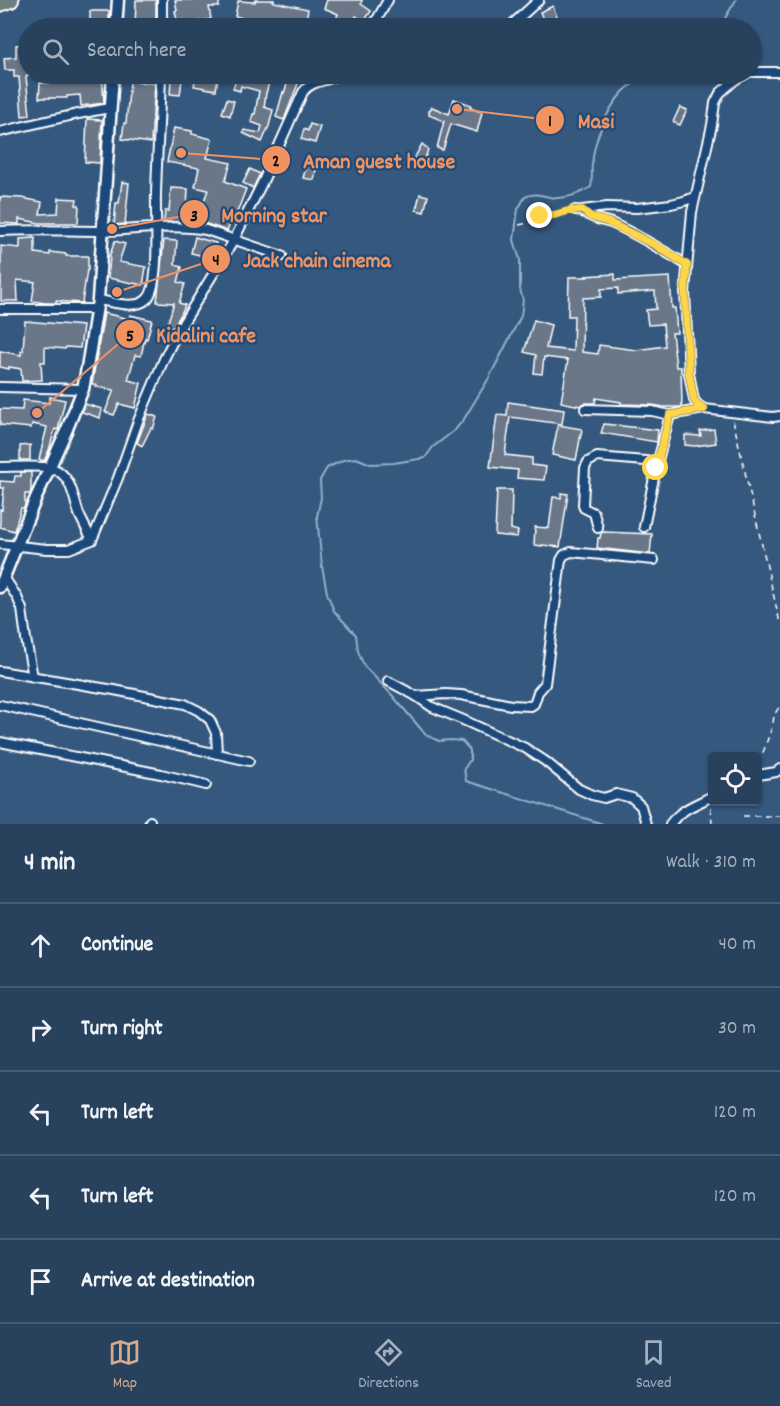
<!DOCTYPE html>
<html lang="en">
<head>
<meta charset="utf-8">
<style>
	body { margin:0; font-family:Dekko,sans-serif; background:#344d67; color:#f1f3f6 }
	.controls { position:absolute; right:18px; bottom:18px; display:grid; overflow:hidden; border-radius:6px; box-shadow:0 2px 4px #0004 }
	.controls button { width:54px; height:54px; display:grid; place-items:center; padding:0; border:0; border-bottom:2px solid #445b73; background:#28425e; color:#f1f3f6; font:30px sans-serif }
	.stop { position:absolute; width:18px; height:18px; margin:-14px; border:4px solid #ffd54a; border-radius:50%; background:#fff }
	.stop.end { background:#ffd54a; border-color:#fff; box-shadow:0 2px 6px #0008 }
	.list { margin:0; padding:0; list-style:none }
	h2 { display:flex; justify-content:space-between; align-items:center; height:78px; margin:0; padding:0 24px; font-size:26px }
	h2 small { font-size:20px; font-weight:400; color:#a5b0bc }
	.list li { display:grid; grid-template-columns:39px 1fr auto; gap:18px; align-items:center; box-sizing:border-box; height:84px; padding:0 24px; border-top:2px solid #445b73 }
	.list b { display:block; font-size:22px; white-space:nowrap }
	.list em { font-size:20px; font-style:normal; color:#a5b0bc }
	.icon { flex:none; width:33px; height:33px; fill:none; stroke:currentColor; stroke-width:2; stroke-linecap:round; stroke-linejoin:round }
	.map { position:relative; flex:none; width:780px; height:824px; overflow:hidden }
	.search { position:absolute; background:#28425e; box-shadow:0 2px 4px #0004; left:18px; right:18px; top:18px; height:66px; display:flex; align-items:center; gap:15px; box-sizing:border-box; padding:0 21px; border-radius:33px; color:#a5b0bc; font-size:22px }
	.sheet { height:498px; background:#28425e }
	nav { display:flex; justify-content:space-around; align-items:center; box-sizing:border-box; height:84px; border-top:2px solid #445b73; background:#28425e; font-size:16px; color:#a5b0bc }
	nav a { display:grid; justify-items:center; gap:3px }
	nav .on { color:#d6ab8b }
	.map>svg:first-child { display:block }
</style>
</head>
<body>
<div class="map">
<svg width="780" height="824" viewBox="0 0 780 824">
	<rect width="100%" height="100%" fill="#35587e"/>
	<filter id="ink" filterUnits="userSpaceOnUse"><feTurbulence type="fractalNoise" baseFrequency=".0167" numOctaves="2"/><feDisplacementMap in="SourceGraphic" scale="12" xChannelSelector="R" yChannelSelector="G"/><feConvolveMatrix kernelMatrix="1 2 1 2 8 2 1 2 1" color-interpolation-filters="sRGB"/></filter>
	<g filter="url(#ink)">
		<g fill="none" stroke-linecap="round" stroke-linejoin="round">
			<!-- stream -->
			<g stroke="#94afcb" stroke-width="2">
				<polyline points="719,28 736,0"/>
				<path d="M603,824L466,781L464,769L470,760V750L462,741L451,740L439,741L426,735L392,695L364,666L358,651L356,635L334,611L327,593L322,566L317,516L321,498L320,480L327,468L343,460L356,458L371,464L394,463L425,458L433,447L455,430L464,419L489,378L521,316L523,300L520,289V260L514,240L518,209L525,197C537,191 546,198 558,198C570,198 581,193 591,187C593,179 591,172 592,164C594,140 607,108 624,91C631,84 643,78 652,74"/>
			</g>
		</g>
		<!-- building -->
		<g fill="#697788" stroke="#fff" stroke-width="1.5" fill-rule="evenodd">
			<polygon points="136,0 156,0 156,28 135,28"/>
			<polygon points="175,0 219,0 219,7 209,7 211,19 195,22 195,28 183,28 183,20 177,21 175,11 177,10"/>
			<polygon points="255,0 274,0 274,2 308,9 306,20 285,16 280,28 244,28 246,19 235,16 238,1 255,2"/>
			<polygon points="327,0 362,0 361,4 371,11 364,22 356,16 352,28 346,26 345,28 333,28 338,14 324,8"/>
			<polygon points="553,6 557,17 544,22 540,12"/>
			<rect x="90" y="11" width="19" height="17"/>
			<polygon points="28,44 28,76 26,77 30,115 22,116 19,77 14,77 14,70 5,70 4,58 16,57 16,45"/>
			<polygon points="69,74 102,74 104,103 81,106 80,95 67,96 67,98 39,98 40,83 70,83"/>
			<polygon points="168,74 191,74 218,77 216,90 194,86 195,81 182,80 180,95 170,94 171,79 168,79"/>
			<polygon points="249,74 272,74 266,93 264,107 273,110 269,126 262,142 243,133 244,130 260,133 262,126 251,122 253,114 255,114 259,91 241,86 240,91 233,89 237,75 248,78"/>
			<polygon points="289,78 299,81 284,120 276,117 283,92 284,93"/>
			<polygon points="130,81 155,84 151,143 122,139 124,123 126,123"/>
			<polygon points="227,99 234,101 230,116 222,113"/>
			<polygon points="454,99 471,105 470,108 482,112 477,132 451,124 443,150 437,148 444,121 429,115 429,111 432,107 449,114"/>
			<polygon points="680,107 687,110 680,125 673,122"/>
			<polygon points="87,119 102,120 100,163 85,162"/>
			<polygon points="310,124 320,127 315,143 301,139 304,129 308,131"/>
			<polygon points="174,128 192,131 192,134 212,139 207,158 231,163 225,181 246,189 234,220 232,219 227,231 204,223 164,222 165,211 169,211 171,188 188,189 187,205 202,206 208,190 195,187 199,168 167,162"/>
			<polygon points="422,144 428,149 424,163 414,159"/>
			<polygon points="307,163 317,165 314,180 303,178"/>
			<polygon points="250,169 260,174 253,188 243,183"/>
			<polygon points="122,182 129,183 125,224 114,225 116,203 119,203"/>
			<polygon points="420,194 428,196 424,212 416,210"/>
			<polygon points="0,197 22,198 42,202 40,214 58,213 59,198 77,199 76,205 79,205 78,223 39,223 19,219 19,224 0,223"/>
			<polygon points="195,237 216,243 213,258 191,253"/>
			<polygon points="35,238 35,253 50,255 50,252 66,254 66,256 88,256 88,270 87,270 82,303 56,301 56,303 46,303 32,301 35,282 17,280 18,301 1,301 1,246 20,248 20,239"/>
			<polygon points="164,240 177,241 175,265 182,267 178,282 185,284 179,303 185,305 181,314 173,328 167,325 174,303 157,302"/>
			<polygon points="115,241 125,244 119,262 146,267 143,285 108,278 110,257 109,257"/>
			<path d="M615,274V280L670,277L672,308H675L677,333H672L676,367H681L682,407H664L652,405L621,404V402L596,398L595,403H585L580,406L561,402L568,360L544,357L542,374L534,373L536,355L524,352L534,320L551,325L546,348L573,351L574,316H568L569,277H587L586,276ZM618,288V294L655,291L656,309L646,310L648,325L663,324L665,346L636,350L599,345L598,354L582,352L583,298L601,297V289Z"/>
			<polygon points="104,313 129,319 130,315 152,320 147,339 145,338 141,356 135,355 128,380 141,383 135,408 119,404 114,415 105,412 114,390 96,387 97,385 92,384"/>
			<polygon points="25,321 83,326 80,348 66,347 65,349 45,347 45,362 41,362 42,380 22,381 21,369 9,367 9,369 0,367 0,351 21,355 21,351 23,351"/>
			<polygon points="50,397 65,400 58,430 55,429 49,450 44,461 39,459 47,427 32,424 31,428 0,425 0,409 22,410 23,400 49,403"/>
			<polygon points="508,402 564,410 562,424 510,417 505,455 532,458 532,465 546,467 544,480 517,478 518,470 490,467 497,415 507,416"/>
			<polygon points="85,404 102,409 100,418 82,412"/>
			<polygon points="148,414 157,417 153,429 151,428 142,446 137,443"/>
			<polygon points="604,424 658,430 657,442 601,433"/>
			<polygon points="558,425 582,429 576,460 552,455"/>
			<polygon points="714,429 716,443 695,446 685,445 685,435 701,436 700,431"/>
			<polygon points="30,445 30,460 20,460 20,446"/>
			<polygon points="21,472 31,472 31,490 30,494 25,494 25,505 24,508 21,508 14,531 0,527 0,509 2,510 4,488 0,488 0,481 14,482 15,476 21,476"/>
			<polygon points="497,490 512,490 511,529 518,531 517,537 495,535"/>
			<polygon points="561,493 568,494 560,547 542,545 542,546 534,545 535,527 549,528 553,497 561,498"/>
			<polygon points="603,532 652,534 650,554 597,548 598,538 600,538 601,533"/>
		</g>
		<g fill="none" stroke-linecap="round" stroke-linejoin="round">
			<!-- street casing -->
			<g stroke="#fff" stroke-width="12">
				<g id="street">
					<polyline points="162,28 162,0"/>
					<polyline points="372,28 388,0"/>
					<polyline points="508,28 539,0"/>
					<polyline points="752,72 780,72"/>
					<polyline points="746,74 735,80 720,93 715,103 712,125 692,212 685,292 689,373 694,400 698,405 704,409 773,417 780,416"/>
					<path d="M0,132C37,123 73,114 111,108"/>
					<path d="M575,210C583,210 585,214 592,217C598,220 605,221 611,223C637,234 662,250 687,265"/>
					<polyline points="582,210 607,207 637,208 671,204 684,201 695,197"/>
					<path d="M0,231C34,229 69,231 103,231C137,230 173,224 206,230L282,256"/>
					<path d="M98,300C112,302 136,310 147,299C161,286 155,215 156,194C157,154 160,114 161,74"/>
					<polyline points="0,309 96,309"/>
					<polyline points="0,387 83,389"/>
					<polyline points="585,409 652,411 670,415 704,409"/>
					<path d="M0,467C12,467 42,465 52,468C72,475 73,497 79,514C83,523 88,532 92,540"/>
					<polyline points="644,527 656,468 670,415"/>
					<polyline points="598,528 594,513 584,508 583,505 585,468 588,462 597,457 657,462"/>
					<path d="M0,544L47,549H69L92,540L118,478L138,421L164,359L177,333L234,240L264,179L303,92C313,79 326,83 339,74"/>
					<polyline points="4,577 17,597 22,609 26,639 33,677"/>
					<polyline points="0,671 114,690 185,704 199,711 210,720 216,733 217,754"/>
					<polyline points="388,681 416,696 432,707 461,719 525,748 545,761 579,789 592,795 604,798 616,794 632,798 641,806 646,824"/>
					<polyline points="416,696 446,694 461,695 511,705 531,706 534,704 538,692 545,684 561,560 564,555 571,552 654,560"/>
					<polyline points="0,705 249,761"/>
					<polyline points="0,742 161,774 206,785"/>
					<polyline points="758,775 776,772 780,769"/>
					<polyline points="149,824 150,821"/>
					<path d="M670,824C682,808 696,805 712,796"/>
				</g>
			</g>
			<!-- secondary casing -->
			<g stroke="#fff" stroke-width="15">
				<g id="secondary">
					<polyline points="116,28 118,0"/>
					<polyline points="0,587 35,500 67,429 83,389 87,368 98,300 113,74"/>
				</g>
			</g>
			<!-- highway casing -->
			<g stroke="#fff" stroke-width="18">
				<polyline id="highway" points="0,4 11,0"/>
			</g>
			<!-- path -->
			<g stroke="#fff" stroke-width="1.5" stroke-dasharray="6 4.5" stroke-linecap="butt">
				<polyline points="519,225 529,223 540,216 554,215 568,211"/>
				<polyline points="733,420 780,623"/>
				<polyline points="758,762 764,750 773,724 774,715 780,706"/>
				<polyline points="711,807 712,824"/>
				<polyline points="743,816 780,816"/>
			</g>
			<!-- street -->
			<use href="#street" stroke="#1f4a7a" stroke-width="8"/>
			<!-- secondary -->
			<use href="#secondary" stroke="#1f4a7a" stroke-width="10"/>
			<!-- highway -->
			<use href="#highway" stroke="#6c7f7c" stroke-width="14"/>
		</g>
	</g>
	<g fill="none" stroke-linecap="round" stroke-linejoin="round" filter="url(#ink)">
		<!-- route -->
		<polyline stroke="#ffd54a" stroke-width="8" points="540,216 554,215 568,211 582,210 591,217 608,222 657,246 687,265 685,292 689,373 694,400 698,405 704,409 670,415 656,468"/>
	</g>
	<!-- callouts -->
	<path fill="none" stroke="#f09361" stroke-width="2" d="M457 109L550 120M181 153L276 160M112 229L194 214M117 292L216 259M37 413L130 334"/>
	<g fill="#f09361" stroke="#1f4a7a" stroke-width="2">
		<circle cx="457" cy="109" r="6"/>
		<circle cx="181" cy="153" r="6"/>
		<circle cx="112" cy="229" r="6"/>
		<circle cx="117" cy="292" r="6"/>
		<circle cx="37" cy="413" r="6"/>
		<circle cx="550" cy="120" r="15"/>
		<circle cx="276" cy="160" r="15"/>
		<circle cx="194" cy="214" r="15"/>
		<circle cx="216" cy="259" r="15"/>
		<circle cx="130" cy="334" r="15"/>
	</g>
	<g font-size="18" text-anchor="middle" font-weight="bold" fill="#111">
		<text x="550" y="126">1</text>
		<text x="276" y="166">2</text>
		<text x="194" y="221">3</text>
		<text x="216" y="265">4</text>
		<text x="130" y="341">5</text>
	</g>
	<g font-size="22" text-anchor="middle" font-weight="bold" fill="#f09361" stroke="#1f4a7a" stroke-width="4.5" stroke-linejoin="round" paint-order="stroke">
		<text x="596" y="128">Masi</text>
		<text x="379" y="168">Aman guest house</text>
		<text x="274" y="222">Morning star</text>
		<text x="317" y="267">Jack chain cinema</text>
		<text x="206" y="342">Kidalini cafe</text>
	</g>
</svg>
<div class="controls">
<button><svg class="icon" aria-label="locate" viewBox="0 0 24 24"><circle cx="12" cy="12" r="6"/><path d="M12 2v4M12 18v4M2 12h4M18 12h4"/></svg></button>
</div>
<div class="stop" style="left:656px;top:468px"></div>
<div class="stop end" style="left:540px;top:216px"></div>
<div class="search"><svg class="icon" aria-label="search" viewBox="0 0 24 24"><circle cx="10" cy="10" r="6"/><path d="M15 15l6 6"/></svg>Search here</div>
</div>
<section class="sheet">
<h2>4 min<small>Walk · 310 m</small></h2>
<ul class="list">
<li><svg class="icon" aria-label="ahead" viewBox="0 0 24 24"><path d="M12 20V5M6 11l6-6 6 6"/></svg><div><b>Continue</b></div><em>40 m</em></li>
<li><svg class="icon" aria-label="right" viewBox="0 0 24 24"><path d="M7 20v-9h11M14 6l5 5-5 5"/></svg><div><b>Turn right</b></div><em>30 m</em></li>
<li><svg class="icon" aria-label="left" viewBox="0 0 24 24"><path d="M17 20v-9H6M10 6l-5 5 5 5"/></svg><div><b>Turn left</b></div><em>120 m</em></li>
<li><svg class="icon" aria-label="left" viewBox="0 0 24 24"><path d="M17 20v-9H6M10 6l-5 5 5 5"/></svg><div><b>Turn left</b></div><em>120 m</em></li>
<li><svg class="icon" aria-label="arrive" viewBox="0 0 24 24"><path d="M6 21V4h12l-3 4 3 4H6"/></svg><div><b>Arrive at destination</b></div></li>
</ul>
</section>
<nav>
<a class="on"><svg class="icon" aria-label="map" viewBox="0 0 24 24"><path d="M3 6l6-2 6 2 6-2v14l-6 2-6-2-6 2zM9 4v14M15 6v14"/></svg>Map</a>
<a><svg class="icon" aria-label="directions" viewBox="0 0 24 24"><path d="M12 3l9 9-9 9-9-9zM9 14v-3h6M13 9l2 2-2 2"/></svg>Directions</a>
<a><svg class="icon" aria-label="saved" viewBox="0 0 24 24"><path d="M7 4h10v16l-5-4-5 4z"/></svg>Saved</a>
</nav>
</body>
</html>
